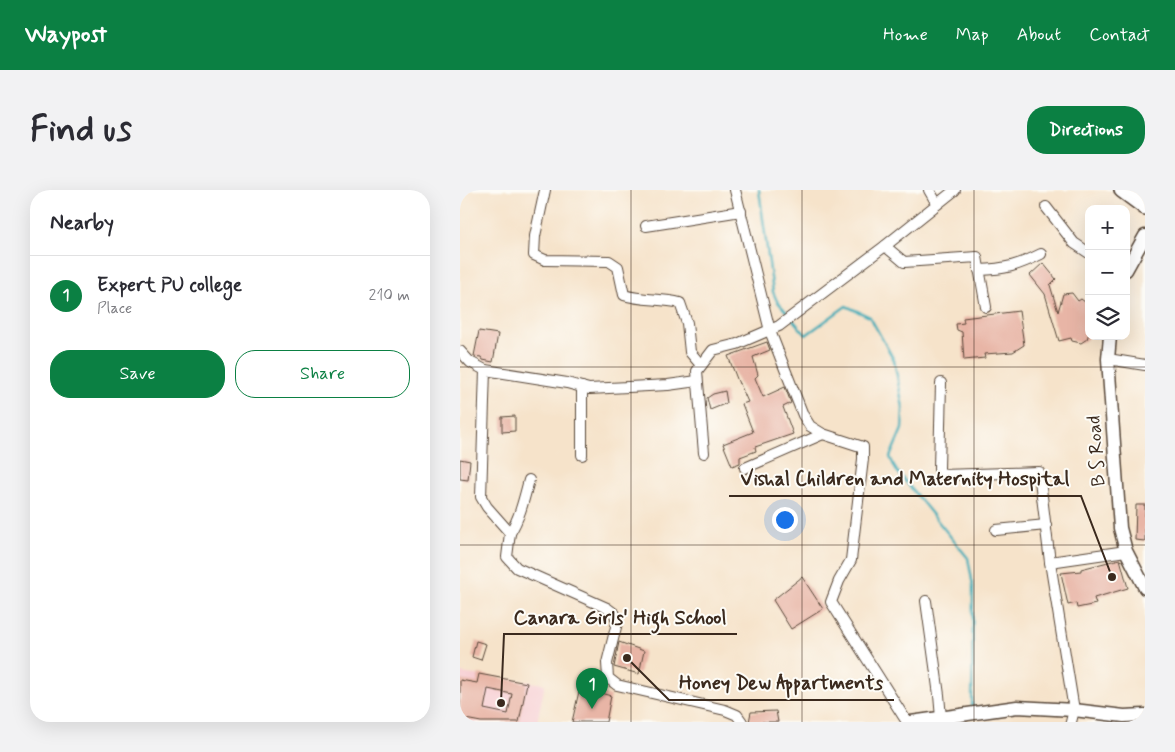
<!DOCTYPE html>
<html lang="en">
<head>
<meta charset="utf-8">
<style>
	body { margin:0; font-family:Mynerve,sans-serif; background:#f2f2f3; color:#2b2b33 }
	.controls { position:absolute; right:15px; top:15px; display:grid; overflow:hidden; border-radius:10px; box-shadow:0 5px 20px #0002 }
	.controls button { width:45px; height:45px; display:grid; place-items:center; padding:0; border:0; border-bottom:1px solid #e1e1e2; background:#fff; color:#2b2b33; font:25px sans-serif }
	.you { position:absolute; left:324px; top:329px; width:18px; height:18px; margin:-12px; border:4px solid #fff; border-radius:50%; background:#1a73e8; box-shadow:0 0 0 8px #1a73e833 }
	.badge { display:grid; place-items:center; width:32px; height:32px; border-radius:50%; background:#0b8043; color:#fff; font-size:16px; font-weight:700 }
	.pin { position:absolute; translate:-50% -41px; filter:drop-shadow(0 1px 2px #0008) }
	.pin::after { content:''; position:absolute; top:26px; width:18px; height:15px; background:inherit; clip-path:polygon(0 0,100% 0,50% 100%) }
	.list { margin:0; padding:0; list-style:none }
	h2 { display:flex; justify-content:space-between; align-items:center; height:65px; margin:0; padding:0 20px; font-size:21px }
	h2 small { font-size:16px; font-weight:400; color:#7c7c81 }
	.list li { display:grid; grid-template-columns:32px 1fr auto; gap:15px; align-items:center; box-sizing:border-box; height:80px; padding:0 20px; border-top:1px solid #e1e1e2 }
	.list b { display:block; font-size:19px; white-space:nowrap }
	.list p { margin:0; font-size:16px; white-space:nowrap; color:#7c7c81 }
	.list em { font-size:16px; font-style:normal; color:#7c7c81 }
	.actions { display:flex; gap:10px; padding:15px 20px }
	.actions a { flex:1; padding:11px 0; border:1px solid #0b8043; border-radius:20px; text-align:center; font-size:18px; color:#0b8043 }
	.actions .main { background:#0b8043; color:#fff }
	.icon { flex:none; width:28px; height:28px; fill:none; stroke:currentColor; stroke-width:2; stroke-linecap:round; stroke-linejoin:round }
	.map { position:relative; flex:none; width:685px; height:532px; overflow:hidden; border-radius:20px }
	header { display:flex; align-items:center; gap:30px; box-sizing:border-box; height:70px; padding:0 25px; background:#0b8043; color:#fff }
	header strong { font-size:24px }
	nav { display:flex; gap:28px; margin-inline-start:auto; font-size:18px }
	.intro { display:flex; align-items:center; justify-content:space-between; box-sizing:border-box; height:120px; padding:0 30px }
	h1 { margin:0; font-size:35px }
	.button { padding:12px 22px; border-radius:20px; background:#0b8043; color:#fff; font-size:18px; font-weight:700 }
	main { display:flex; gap:30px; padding:0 30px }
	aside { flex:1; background:#fff; border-radius:20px; box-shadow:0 5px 20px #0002 }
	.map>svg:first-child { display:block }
</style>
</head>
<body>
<header>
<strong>Waypost</strong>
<nav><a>Home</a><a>Map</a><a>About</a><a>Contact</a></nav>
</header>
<div class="intro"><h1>Find us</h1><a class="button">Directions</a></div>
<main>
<aside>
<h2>Nearby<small></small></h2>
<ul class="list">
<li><span class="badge">1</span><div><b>Expert PU college</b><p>Place</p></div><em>210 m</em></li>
</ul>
<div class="actions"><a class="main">Save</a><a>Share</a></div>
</aside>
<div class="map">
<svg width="685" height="532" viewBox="0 0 685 532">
	<rect width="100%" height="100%" fill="#fdfcf7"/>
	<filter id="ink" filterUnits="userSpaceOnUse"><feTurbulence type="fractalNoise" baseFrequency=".02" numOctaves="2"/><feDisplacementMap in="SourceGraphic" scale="10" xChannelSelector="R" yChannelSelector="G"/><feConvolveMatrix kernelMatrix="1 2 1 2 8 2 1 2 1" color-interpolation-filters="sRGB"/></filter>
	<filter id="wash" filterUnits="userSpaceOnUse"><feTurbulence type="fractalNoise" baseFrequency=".0096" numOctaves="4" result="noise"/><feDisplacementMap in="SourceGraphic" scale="20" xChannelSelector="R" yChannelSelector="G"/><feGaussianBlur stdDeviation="1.12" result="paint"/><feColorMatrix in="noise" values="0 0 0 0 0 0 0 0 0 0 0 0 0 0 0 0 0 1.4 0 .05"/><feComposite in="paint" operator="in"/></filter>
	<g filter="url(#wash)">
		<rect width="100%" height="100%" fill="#f6e3ca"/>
		<!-- built -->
		<polygon fill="#f7cfd3" points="0,483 85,494 77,532 0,532"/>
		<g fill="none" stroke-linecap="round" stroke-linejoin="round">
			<!-- stream -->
			<g stroke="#3cacb8" stroke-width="2.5">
				<polyline points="299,0 313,102 317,111 330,126"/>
				<polyline points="333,130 346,145 386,116 410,127 434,170 443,218 442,239 430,267 436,280 508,368 513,396 512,518"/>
			</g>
		</g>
		<g id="blocks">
			<!-- building -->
			<g fill="#e8b5a6" fill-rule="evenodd">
				<polygon points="583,73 596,89 590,95 598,122 603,104 612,103 618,111 621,109 629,115 629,143 627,149 621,153 612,151 611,148 599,151 585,104 570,85"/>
				<polygon points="559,121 564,155 553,162 524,164 525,168 504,170 502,142 497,140 496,134 504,133 503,128"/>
				<polygon points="19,141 38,144 33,172 23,170 21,167 14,166"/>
				<polygon points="307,152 310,160 293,167 298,185 295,188 303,207 325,197 331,213 323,217 333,244 295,257 296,261 280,267 280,273 272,276 263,254 293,242 282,214 288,212 280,194 279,194 268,166"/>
				<polygon points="265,201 267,213 250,220 247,208 253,204"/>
				<polygon points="55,226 55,241 42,242 42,227"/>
				<polygon points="0,269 10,271 8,290 0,289"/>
				<polygon points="676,315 685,315 685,351 675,350"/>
				<polygon points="660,369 668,398 634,408 636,414 617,418 616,413 608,415 601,383 621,381 621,379"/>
				<polygon points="342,387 363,419 331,439 313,410"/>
				<polygon points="16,451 26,454 21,470 12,467"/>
				<polygon points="159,452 184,461 179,484 154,477"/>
				<path d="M19,484L67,493L59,532H21L0,528V490L17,493ZM28,499L52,504L48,524L24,519Z"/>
				<polygon points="120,497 151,506 146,532 112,532"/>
				<polygon points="316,521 318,532 289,532 291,522"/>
			</g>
		</g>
	</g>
	<g filter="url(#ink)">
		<use href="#blocks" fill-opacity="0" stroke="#574638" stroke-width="1"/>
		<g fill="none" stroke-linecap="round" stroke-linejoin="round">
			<!-- minor casing -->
			<g stroke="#574638" stroke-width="12">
				<g id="minor">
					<path d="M85,0L75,46L74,65L85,70L149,71L158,77L164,105C182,111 202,108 220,113L227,133L230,162L241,175"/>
					<polyline points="275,0 310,141 343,225 350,236 363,244 403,257 403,269 391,370 379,391 371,412 447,532"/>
					<polyline points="469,0 477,14"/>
					<polyline points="586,17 614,53 629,63"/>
					<polyline points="186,36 281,21"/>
					<polyline points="425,56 444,72 517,67 526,117"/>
					<path d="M519,80C546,79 557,76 581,64"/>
					<polyline points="0,161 10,172 25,180 107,193 129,199 208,195 237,191"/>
					<polyline points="648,169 685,175"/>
					<polyline points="25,180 21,307 27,317 50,343 47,367 57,378 147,418 155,424 157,433 147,473 148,488 157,495 265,520 277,525 282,532"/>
					<polyline points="481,193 479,279 482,285 579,282 590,372 614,520 611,532"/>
					<polyline points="244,263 237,181 253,160 277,154 319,136 425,56 495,0"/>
					<polyline points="122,265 122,197"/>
					<polyline points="285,278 363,244"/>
					<polyline points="536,340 586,335"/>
					<path d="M50,343C60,327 64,309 69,290"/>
					<polyline points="590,372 666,361"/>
					<polyline points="466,411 479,505 481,528"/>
				</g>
			</g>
			<!-- tertiary casing -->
			<g stroke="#574638" stroke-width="15">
				<g id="tertiary">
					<polyline points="666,80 685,46"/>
					<polyline points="650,146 648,169 660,338 666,361 685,398"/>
					<polyline points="451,532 557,517 614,520 664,526 685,525"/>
				</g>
			</g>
			<!-- secondary casing -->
			<g stroke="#574638" stroke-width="18">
				<polyline id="secondary" points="662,0 685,17"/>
			</g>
			<!-- minor -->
			<use href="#minor" stroke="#fff" stroke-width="10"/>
			<!-- tertiary -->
			<use href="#tertiary" stroke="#fff" stroke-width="12"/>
			<!-- secondary -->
			<use href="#secondary" stroke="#fff" stroke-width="15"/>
		</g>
	</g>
	<!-- grid -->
	<path fill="none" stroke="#3b2a1e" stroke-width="1" stroke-opacity="0.55" d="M171,0V532M342,0V532M514,0V532M0,177H685M0,355H685"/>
	<g text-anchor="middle" stroke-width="4" stroke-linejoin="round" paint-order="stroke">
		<!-- street labels -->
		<g font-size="19" fill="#3b2a1e" stroke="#fdfcf7">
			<text transform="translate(635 261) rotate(-94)" y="7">B S Road</text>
		</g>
	</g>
	<!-- callouts -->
	<path fill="none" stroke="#3b2a1e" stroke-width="2" d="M652 387L621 306H269M41 513L44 444H277M167 468L209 510H434"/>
	<g fill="#3b2a1e" stroke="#fdfcf7" stroke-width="2">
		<circle cx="652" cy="387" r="5"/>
		<circle cx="41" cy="513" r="5"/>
		<circle cx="167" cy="468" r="5"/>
	</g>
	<g font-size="20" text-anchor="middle" font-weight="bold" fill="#3b2a1e" stroke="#fdfcf7" stroke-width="4" stroke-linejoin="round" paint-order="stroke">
		<text x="445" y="295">Vishal Children and Maternity Hospital</text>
		<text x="160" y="434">Canara Girls' High School</text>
		<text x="321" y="499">Honey Dew Appartments</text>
	</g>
</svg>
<div class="controls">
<button>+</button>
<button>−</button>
<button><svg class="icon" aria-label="layers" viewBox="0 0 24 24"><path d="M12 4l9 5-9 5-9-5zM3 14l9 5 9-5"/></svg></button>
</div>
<div class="you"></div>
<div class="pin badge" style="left:132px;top:519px">1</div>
</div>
</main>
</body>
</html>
